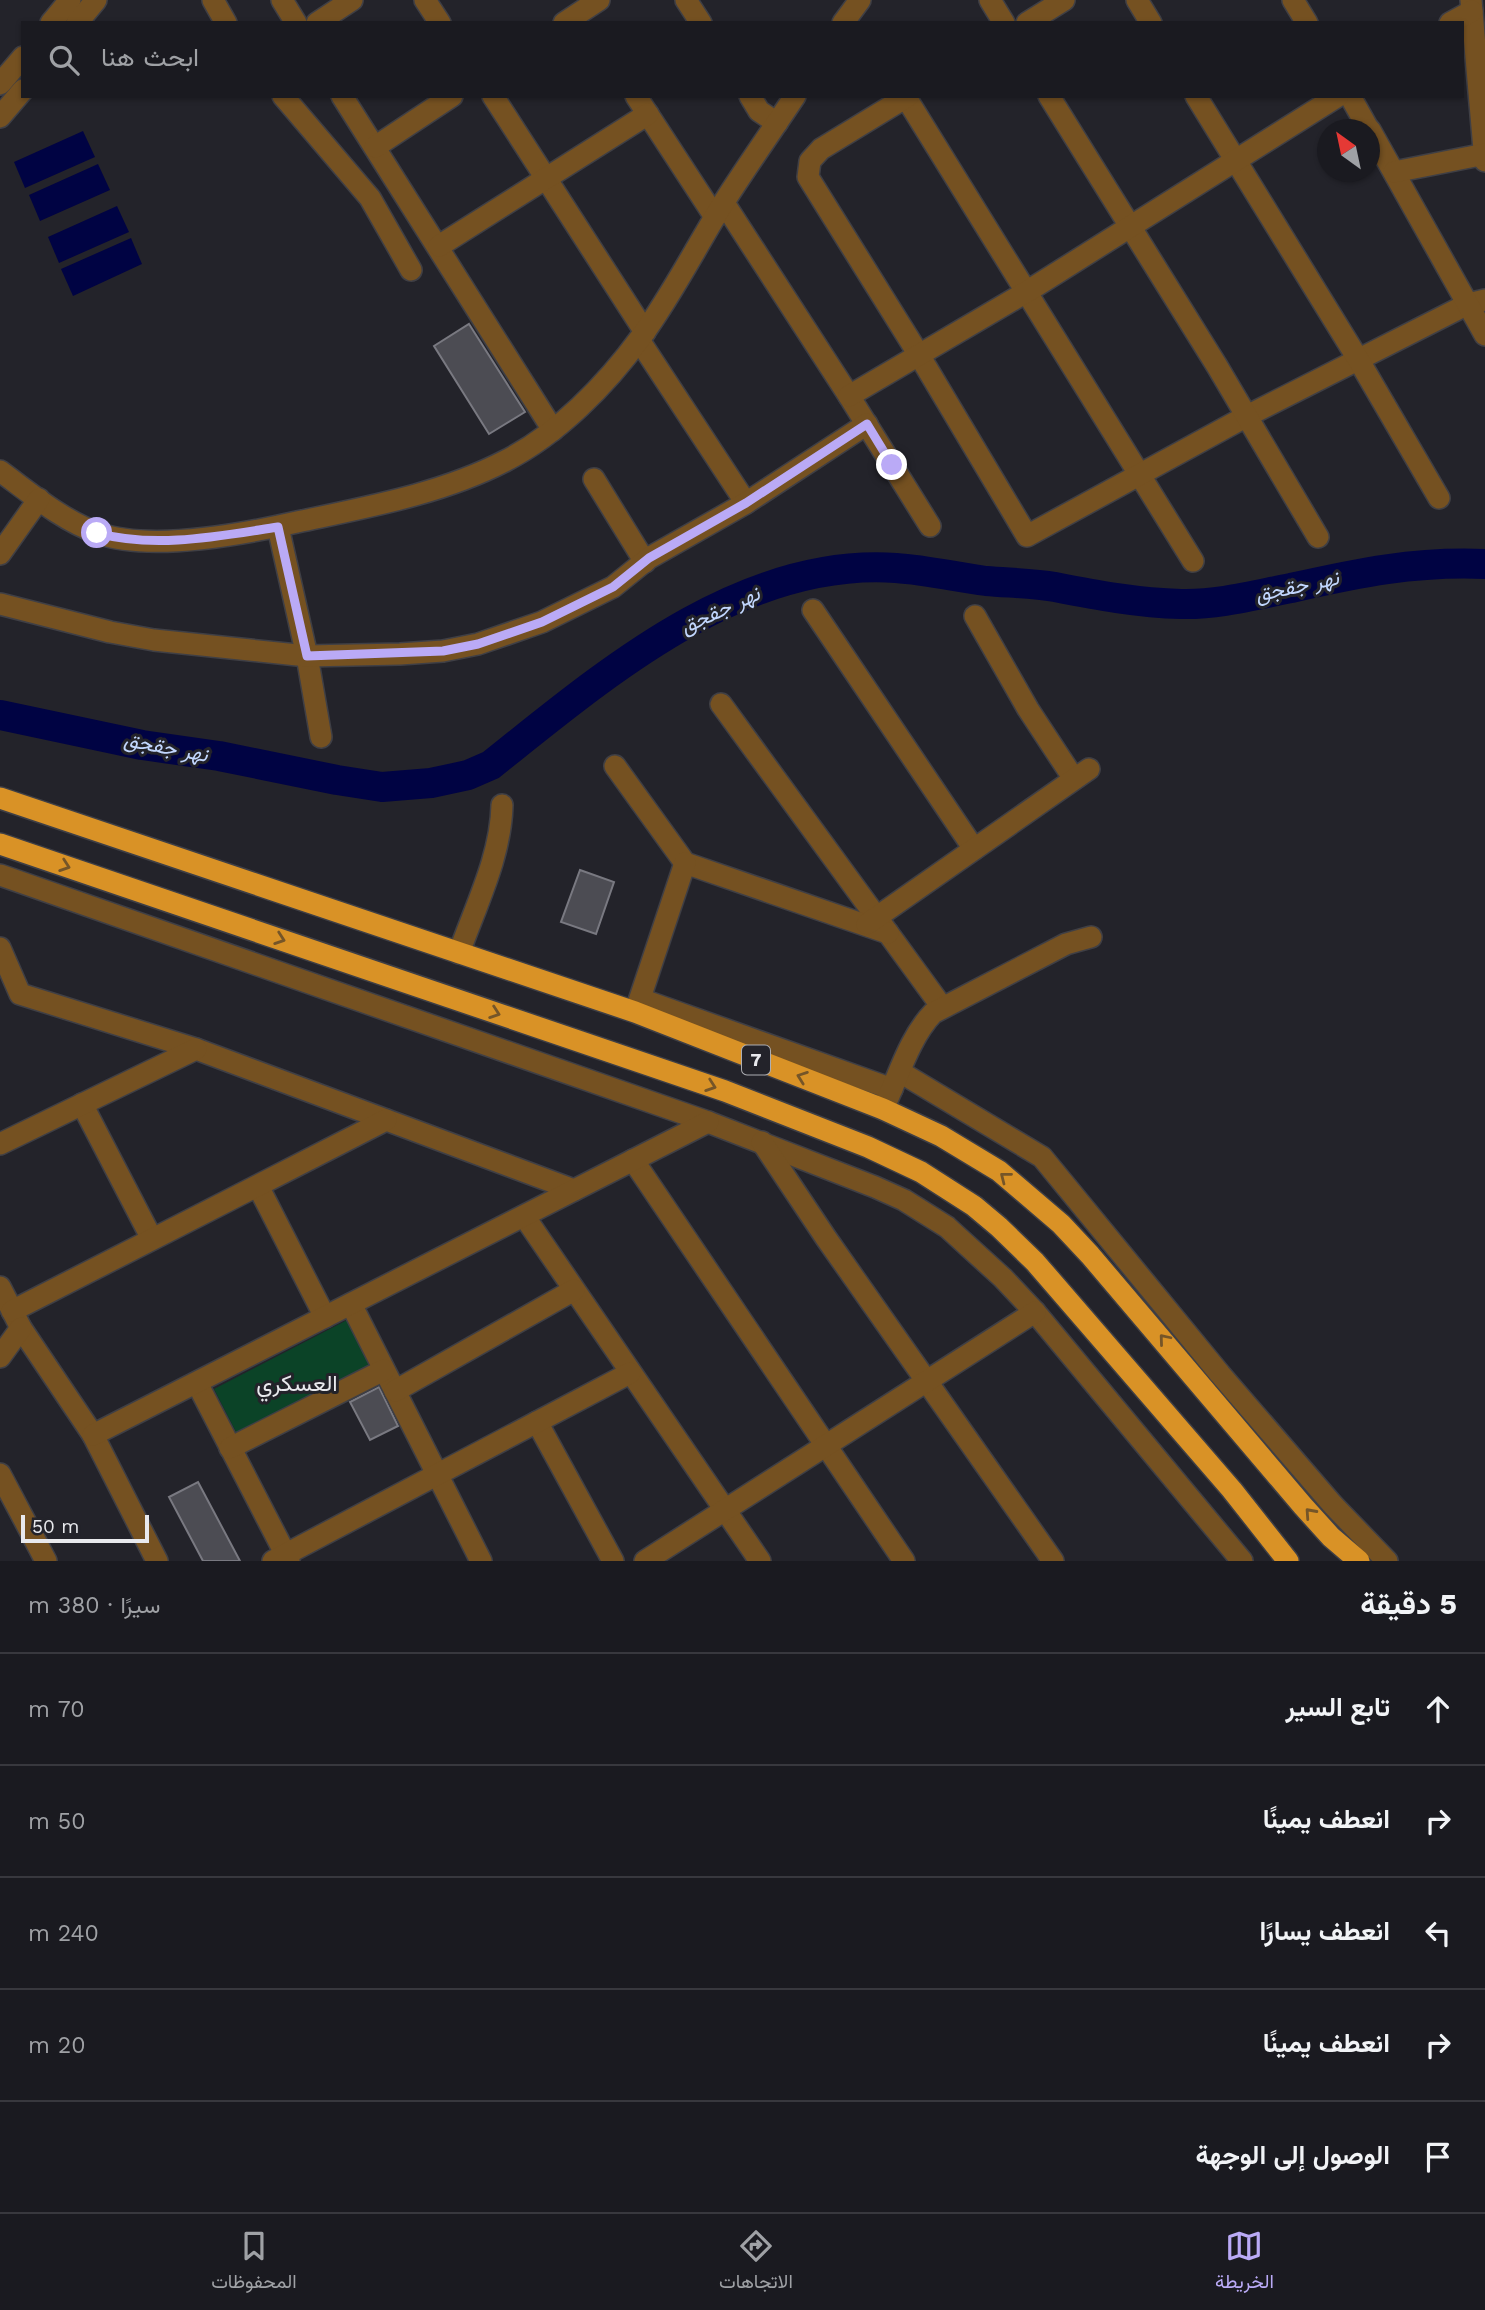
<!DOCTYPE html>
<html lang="ar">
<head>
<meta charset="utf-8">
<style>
	body { margin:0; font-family:"Work Sans",Vazirmatn,sans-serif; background:#27272d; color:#f1f3f6; direction:rtl }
	.compass { position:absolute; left:1317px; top:119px; width:63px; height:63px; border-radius:50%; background:#1a1a20; box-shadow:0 2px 5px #0004; rotate:327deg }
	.scale { position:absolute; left:21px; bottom:18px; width:128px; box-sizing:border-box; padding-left:7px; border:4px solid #e8e9ed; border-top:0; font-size:19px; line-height:24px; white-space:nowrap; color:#e8e9ed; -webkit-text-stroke:5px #23232a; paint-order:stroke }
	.stop { position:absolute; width:21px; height:21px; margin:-16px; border:5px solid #baaaf6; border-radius:50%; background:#fff }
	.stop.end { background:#baaaf6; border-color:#fff; box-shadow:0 2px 7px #0008 }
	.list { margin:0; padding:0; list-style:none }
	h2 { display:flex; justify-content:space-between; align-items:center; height:91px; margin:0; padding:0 28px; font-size:30px }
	h2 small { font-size:23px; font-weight:400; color:#9fa1a5 }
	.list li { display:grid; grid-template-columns:46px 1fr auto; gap:21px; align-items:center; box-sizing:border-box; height:112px; padding:0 28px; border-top:2px solid #38383e }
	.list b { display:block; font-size:26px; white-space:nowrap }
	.list em { font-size:23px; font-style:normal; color:#9fa1a5 }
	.icon { flex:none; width:38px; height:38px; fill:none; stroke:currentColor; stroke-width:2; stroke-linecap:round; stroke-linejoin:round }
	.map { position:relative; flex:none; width:1485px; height:1561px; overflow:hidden; direction:ltr }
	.search { position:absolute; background:#1a1a20; box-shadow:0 2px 5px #0004; left:21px; right:21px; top:21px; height:77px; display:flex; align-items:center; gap:18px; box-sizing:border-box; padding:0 24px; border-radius:0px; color:#9fa1a5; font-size:26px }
	.sheet { height:651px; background:#1a1a20 }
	nav { display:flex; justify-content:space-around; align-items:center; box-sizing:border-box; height:98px; border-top:2px solid #38383e; background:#1a1a20; font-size:19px; color:#9fa1a5 }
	nav a { display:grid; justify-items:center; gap:4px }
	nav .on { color:#baaaf6 }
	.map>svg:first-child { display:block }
</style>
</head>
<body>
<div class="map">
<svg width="1485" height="1561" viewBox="0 0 1485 1561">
	<rect width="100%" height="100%" fill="#23232a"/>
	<!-- green -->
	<polygon fill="#0b4327" points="351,1318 375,1365 238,1436 214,1389"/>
	<!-- water -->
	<g fill="#000343">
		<polygon points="83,131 95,157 25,188 14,162"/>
		<polygon points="98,164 110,190 40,221 29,195"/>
		<polygon points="117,206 129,232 59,263 48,237"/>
		<polygon points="131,238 142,264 73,296 61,269"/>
	</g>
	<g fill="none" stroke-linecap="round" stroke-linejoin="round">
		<!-- river -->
		<path stroke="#000343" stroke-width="30" d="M0,715L142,745L219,756L337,780L382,787L431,783L468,775L491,765C605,674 741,557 896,568C926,570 956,577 986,581C1009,583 1032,583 1055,587C1096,595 1138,603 1181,604C1218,605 1255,595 1291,588C1358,573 1415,561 1485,564"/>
	</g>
	<!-- building -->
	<g fill="#4c4c53" stroke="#797981" stroke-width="2">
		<polygon points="469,324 525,412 489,434 434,346"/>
		<polygon points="580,870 614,882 596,934 561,922"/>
		<polygon points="379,1387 398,1426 370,1440 350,1402"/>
		<polygon points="198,1482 240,1561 203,1561 169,1497"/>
	</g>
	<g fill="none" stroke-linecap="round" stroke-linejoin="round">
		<!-- minor casing -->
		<g stroke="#3f3f45" stroke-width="24">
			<g id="minor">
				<polyline points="213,0 226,23"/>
				<polyline points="282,0 296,23"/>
				<polyline points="425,0 440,23"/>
				<polyline points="686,0 701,23"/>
				<polyline points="990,0 1004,23"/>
				<polyline points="1137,0 1151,23"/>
				<polyline points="1293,0 1307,23"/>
				<polyline points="1471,0 1485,161"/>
				<polyline points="51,23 70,0"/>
				<polyline points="77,23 96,0"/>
				<polyline points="317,23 352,0"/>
				<polyline points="564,23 599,0"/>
				<polyline points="843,23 860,0"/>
				<polyline points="1027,23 1064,0"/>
				<polyline points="1450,23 1472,11"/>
				<polyline points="0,84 23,57"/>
				<polyline points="283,96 370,198 411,270"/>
				<polyline points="342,96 553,430"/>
				<polyline points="493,96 645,332"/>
				<polyline points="636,96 715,217"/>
				<polyline points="750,96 759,111 777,123"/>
				<polyline points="905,96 1193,561"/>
				<polyline points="908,96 821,149 810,161 808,177 919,355 1027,536 1247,416 1468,304 1485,300"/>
				<polyline points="1049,96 1217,366 1318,537"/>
				<polyline points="1196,96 1358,359 1439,498"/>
				<polyline points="1350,96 1369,130"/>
				<polyline points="0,117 23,90"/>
				<polyline points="1370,130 1485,335"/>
				<polyline points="375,147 452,96"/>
				<polyline points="1394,172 1485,154"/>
				<polyline points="724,203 849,396 930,526"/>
				<polyline points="439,246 648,114"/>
				<polyline points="639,340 746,503"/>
				<polyline points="849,396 1028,291 1338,96"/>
				<path d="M0,471C30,493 63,521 98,533C150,552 244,534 297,522C367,507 441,494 505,461C558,434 606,385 641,337C672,295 696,247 724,202C747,166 771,132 795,96"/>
				<polyline points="594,479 645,562"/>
				<polyline points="278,527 307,656 321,737"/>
				<polyline points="0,554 39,499"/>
				<polyline points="0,604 110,632 154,640 307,656 400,654 443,651 478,644 542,622 613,587 649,558 746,503 867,424"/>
				<polyline points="813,610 974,849"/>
				<polyline points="975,616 1028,709 1074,779"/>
				<polyline points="721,704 942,1007"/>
				<polyline points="615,766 685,863 888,933"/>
				<polyline points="0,875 708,1122 875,1187 904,1200 947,1227 1003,1278 1035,1312 1242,1561"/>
				<polyline points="867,924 1089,769"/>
				<polyline points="0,948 20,994 196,1049 574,1190"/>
				<path d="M459,953C476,905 501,856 502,805"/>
				<polyline points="640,999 892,1089"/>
				<polyline points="636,1010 685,863"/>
				<polyline points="900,1072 1042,1157 1220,1374 1333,1505 1387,1561"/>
				<polyline points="82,1104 152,1239"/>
				<path d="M883,1109C898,1078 909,1038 933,1013L1066,944L1091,937"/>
				<polyline points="762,1142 826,1238 1053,1561"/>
				<polyline points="0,1144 196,1049"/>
				<polyline points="633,1160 904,1561"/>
				<polyline points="258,1186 325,1317"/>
				<polyline points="524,1216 760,1561"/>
				<polyline points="0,1287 21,1328 93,1435 157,1561"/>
				<polyline points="351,1304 481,1561"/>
				<polyline points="12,1311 386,1120"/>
				<polyline points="0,1357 21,1328"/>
				<polyline points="197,1383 289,1561"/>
				<polyline points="395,1391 574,1290"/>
				<polyline points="537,1422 613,1561"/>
				<polyline points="93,1435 708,1122"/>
				<polyline points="230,1448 384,1370"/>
				<polyline points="0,1474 46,1561"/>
				<polyline points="273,1561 630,1373"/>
				<polyline points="645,1561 1035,1312"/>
			</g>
		</g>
		<!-- highway casing -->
		<g stroke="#3f3f45" stroke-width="24">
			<g id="highway">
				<polyline points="0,798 635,1012 883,1109 941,1136 999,1171 1061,1224 1090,1255 1303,1506 1331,1537 1359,1561"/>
				<polyline points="0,844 725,1091 868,1147 921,1172 974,1206 999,1227 1035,1262 1232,1490 1288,1561"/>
			</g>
		</g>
		<!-- minor -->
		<use href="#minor" stroke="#755121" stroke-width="21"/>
		<!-- highway -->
		<use href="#highway" stroke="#d99226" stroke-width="21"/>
	</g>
	<!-- one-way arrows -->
	<defs><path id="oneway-chevron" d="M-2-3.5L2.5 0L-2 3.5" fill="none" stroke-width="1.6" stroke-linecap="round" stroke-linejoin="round" transform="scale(1.75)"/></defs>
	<g stroke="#755528">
		<use href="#oneway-chevron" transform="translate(65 866) rotate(19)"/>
		<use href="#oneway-chevron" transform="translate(280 939) rotate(19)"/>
		<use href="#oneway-chevron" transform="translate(495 1013) rotate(19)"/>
		<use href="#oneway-chevron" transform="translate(802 1077) rotate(-160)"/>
		<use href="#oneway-chevron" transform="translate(711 1086) rotate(19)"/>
		<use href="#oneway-chevron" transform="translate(1005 1177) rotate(-142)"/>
		<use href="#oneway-chevron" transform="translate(1164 1339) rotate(-130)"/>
		<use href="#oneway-chevron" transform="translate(1310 1513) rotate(-132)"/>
	</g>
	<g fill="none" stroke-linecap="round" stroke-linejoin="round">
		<!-- route -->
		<path stroke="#baaaf6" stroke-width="9" d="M97,533C156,549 219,536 278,527L307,656L443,651L478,644L542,622L613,587L649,558L746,503L867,424L892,465"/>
	</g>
	<g text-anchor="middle" stroke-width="6" stroke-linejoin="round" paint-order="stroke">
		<!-- shield labels -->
		<rect fill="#23232a" stroke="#adaeb2" stroke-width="2" x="742" y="1045.5" width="28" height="29" rx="5"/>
		<g font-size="18" font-weight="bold" fill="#e8e9ed">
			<text x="756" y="1066">7</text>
		</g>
		<!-- water labels -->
		<g font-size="21" font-style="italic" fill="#c2d7fe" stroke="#23232a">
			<text transform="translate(1297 586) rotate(-12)" y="7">نهر جقجق</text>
			<text transform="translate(720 610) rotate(-25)" y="7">نهر جقجق</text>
			<text transform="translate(166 747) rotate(11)" y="7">نهر جقجق</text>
		</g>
		<!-- quarter labels -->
		<g font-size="23" fill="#e8e9ed" stroke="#23232a">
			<text x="297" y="1391">العسكري</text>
		</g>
	</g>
</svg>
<svg class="compass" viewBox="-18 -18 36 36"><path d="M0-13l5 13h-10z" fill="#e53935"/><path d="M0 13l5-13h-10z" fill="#9fa1a5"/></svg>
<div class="scale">50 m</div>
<div class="stop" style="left:97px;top:533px"></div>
<div class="stop end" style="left:892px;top:465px"></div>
<div class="search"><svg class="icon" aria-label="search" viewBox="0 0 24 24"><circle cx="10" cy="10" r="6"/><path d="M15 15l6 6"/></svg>ابحث هنا</div>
</div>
<section class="sheet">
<h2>5 دقيقة<small>سيرًا · 380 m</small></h2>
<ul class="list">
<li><svg class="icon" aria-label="ahead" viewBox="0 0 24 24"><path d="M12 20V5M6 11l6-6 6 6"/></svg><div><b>تابع السير</b></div><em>70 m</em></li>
<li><svg class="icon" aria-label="right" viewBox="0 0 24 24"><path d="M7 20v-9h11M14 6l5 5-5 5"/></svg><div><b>انعطف يمينًا</b></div><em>50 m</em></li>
<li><svg class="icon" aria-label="left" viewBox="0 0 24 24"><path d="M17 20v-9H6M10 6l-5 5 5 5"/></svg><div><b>انعطف يسارًا</b></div><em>240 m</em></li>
<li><svg class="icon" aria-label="right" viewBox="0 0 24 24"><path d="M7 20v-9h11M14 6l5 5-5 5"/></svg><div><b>انعطف يمينًا</b></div><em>20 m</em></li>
<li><svg class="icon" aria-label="arrive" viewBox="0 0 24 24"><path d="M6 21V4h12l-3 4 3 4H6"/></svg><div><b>الوصول إلى الوجهة</b></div></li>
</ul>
</section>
<nav>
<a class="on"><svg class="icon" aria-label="map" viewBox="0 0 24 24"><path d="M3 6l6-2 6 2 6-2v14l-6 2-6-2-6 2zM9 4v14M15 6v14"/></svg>الخريطة</a>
<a><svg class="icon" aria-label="directions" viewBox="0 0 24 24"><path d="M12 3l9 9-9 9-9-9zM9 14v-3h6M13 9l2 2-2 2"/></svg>الاتجاهات</a>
<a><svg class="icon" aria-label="saved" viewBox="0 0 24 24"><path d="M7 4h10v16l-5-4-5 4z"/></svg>المحفوظات</a>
</nav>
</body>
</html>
